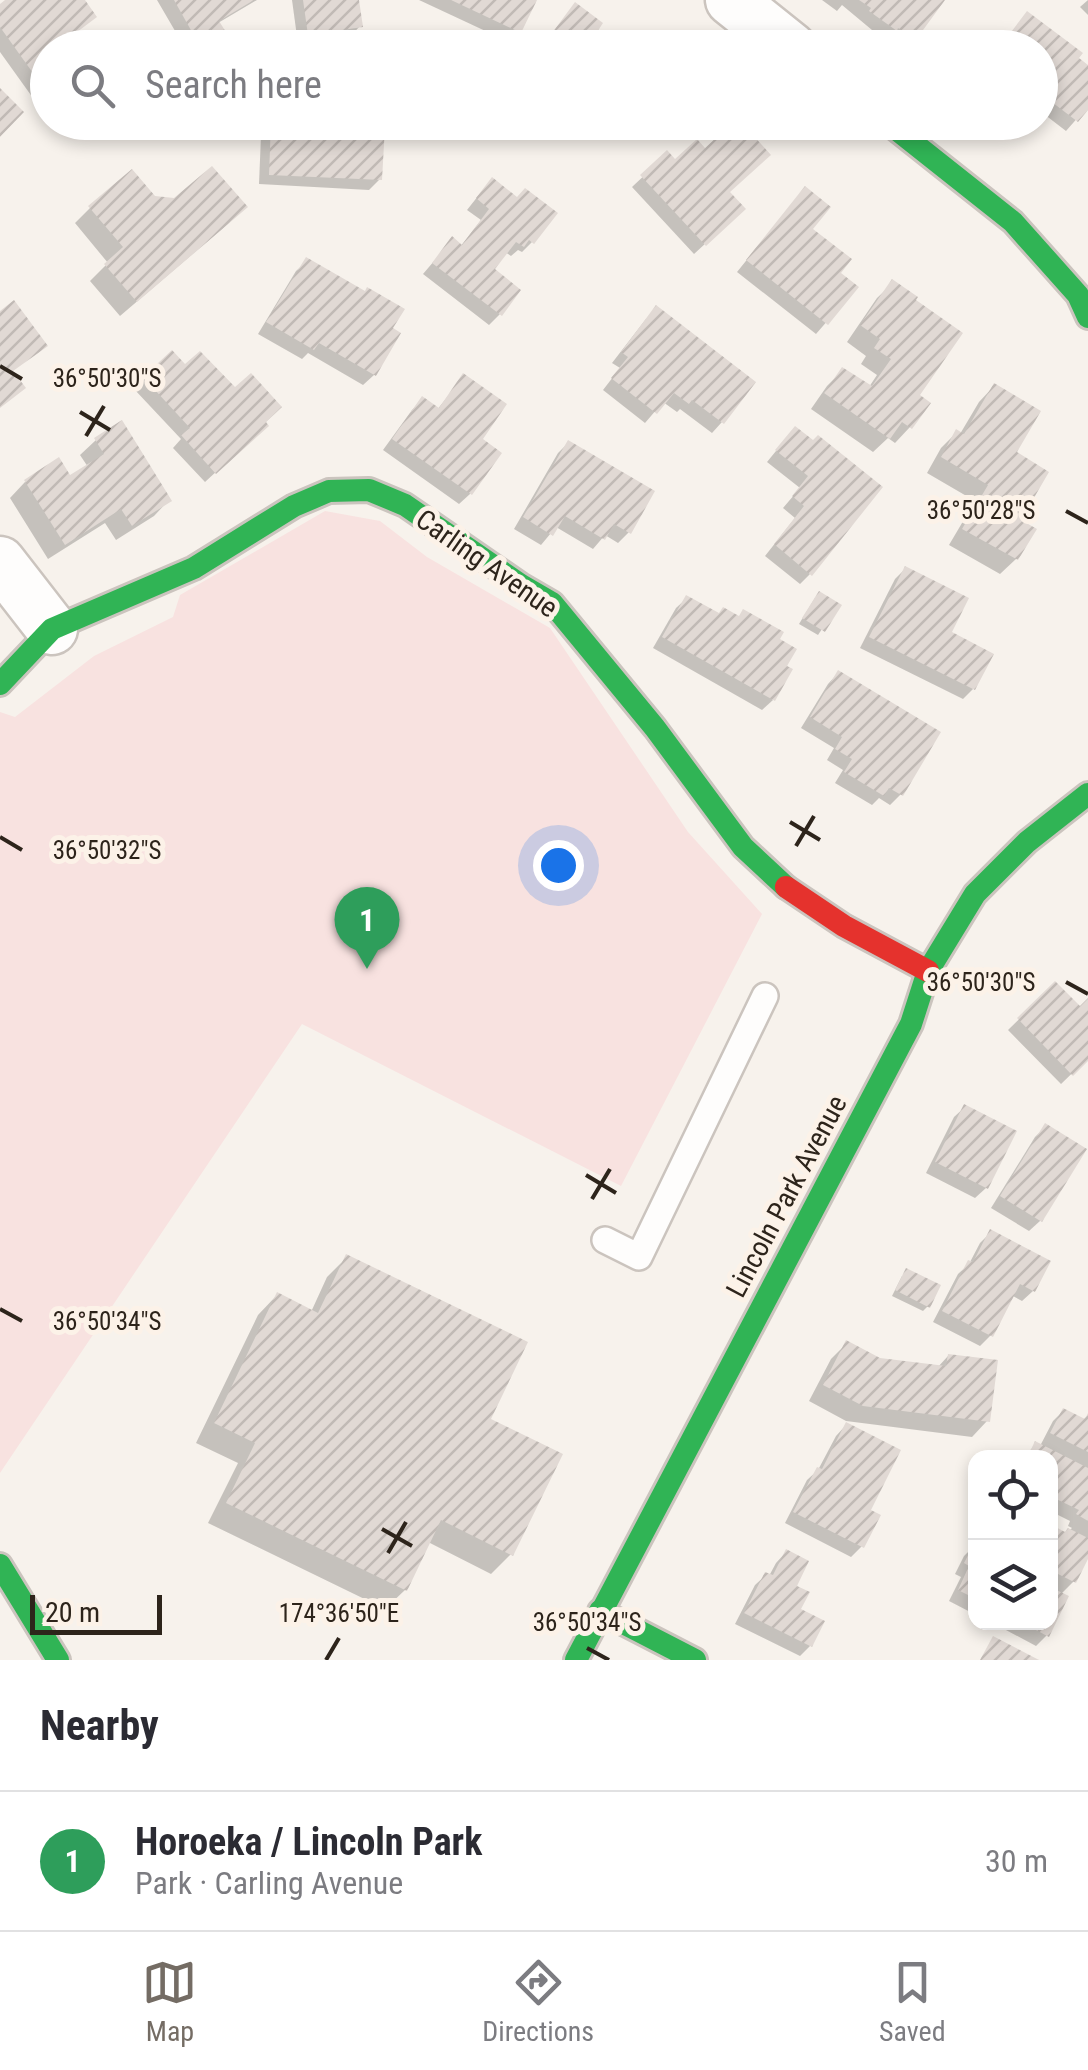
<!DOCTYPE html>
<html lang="en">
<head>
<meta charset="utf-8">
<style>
	body { margin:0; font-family:"Roboto Condensed",sans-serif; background:#f7f7f7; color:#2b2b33 }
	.controls { position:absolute; right:30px; bottom:30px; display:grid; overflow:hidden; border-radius:20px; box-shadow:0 5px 15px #0003 }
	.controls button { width:90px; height:90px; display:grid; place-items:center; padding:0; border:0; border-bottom:2px solid #e1e1e2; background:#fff; color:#2b2b33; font:50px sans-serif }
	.scale { position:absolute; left:30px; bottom:25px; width:132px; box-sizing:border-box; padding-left:10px; border:5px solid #2d241b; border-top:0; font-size:28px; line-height:35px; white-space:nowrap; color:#2d241b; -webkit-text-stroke:8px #fcf2e8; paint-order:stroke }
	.you { position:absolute; left:558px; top:865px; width:35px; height:35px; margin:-25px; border:8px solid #fff; border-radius:50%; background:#1a73e8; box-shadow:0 0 0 15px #1a73e833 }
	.badge { display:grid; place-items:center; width:65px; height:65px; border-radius:50%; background:#746c64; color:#fff; font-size:32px; font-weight:700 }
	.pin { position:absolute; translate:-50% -82px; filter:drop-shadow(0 2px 5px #0008) }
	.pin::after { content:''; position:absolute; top:52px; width:35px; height:30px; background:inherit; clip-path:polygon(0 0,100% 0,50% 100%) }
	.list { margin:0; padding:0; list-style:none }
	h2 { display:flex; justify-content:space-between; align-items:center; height:130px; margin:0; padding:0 40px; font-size:42px }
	h2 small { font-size:32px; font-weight:400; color:#7c7c81 }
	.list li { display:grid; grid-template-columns:65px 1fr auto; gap:30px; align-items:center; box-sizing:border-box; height:140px; padding:0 40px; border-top:2px solid #e1e1e2 }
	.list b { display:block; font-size:38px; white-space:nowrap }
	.list p { margin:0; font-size:32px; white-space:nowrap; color:#7c7c81 }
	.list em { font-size:32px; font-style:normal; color:#7c7c81 }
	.icon { flex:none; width:55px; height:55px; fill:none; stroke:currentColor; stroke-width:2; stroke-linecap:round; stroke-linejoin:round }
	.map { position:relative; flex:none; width:1088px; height:1660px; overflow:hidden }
	.search { position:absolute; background:#fff; box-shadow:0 5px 15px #0003; left:30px; right:30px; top:30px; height:110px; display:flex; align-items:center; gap:25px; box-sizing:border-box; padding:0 35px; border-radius:55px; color:#7c7c81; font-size:38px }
	.sheet { height:270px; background:#fff }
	nav { display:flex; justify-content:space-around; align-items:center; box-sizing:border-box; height:140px; border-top:2px solid #e1e1e2; background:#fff; font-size:28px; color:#7c7c81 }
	nav a { display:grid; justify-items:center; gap:5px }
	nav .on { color:#746c64 }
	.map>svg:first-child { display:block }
</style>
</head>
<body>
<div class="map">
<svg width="1088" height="1660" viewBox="0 0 1088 1660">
	<defs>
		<pattern id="building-hatch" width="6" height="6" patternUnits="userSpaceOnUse" patternTransform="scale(2.5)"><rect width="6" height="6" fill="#e1d9d4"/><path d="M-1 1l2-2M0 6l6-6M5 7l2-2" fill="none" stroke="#c1bab5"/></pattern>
	</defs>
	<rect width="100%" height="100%" fill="#f7f2ec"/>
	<!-- green -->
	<polygon fill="#f8e2e0" points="325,511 380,521 427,557 550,628 688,832 762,914 621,1186 302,1024 0,1473 0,712 15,717 94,656 173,617 180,595"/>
	<!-- shadow -->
	<g fill="#0003">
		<polygon points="10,0 82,0 94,17 71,36 48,48 48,109 43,112 0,52 0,7"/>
		<polygon points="157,0 257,0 218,23 226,36 214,48 185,48"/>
		<polygon points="292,0 357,0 360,26 350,37 298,44"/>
		<polygon points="419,0 530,0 519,31 509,42"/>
		<polygon points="822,0 942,0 904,48 900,48 886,38 884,40 842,5 837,11"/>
		<polygon points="1088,0 1088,15 1080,7"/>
		<polygon points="1027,14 1088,68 1088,106 1066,131 1040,111 1040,48 999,48"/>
		<polygon points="593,122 618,122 607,133"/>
		<polygon points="272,124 380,179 369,190 259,184 261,135"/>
		<polygon points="667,154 675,163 727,192 743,209 694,254 632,187"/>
		<polygon points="482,191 516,199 532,242 522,252 518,250 511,256 505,252 492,269 500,314 489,325 423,274 452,240 460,247 481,220 467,210"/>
		<polygon points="795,200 838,273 856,288 816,334 737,272"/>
		<polygon points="90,208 230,222 120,316 90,281 108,263 75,223"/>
		<polygon points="307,261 398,334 374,375 363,385 308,353 302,359 258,334 296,271"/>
		<polygon points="893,283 910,427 895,443 888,438 873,452 811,409 827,386 843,370 869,387 877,375 861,364 866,356 847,342 877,298"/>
		<polygon points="646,319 722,422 712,433 680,409 677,412 663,402 645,423 603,390 620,368 612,363"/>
		<polygon points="184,368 235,391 263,423 255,436 205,482 173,448 181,439 134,389 144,379"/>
		<polygon points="463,377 479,439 499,453 470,494 459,504 383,450 412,410 422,399 437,410"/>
		<polygon points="994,386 1013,453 1017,521 1033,530 1016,559 1000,574 949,545 975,501 927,473 941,448 957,432 960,434 979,402"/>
		<polygon points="96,440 169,500 154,516 116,540 105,523 48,559 10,498 25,482 59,461 70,478 88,467 80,455"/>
		<polygon points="785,440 812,443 810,574 800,584 765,556 795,518 783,508 800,488 767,462"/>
		<polygon points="568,443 629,532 618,543 605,535 593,549 556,527 541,545 514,529 558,453"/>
		<polygon points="905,569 949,633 973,689 963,699 860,648 895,579"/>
		<polygon points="687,598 773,700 762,710 653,648 676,608"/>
		<polygon points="815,598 838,605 818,635 799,624"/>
		<polygon points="838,673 901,794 890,805 879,798 872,805 835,783 843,770 827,760 834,748 801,728 828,684"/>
		<polygon points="1055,984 1079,1009 1088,1001 1088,1058 1061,1084 1008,1030"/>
		<polygon points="965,1107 1014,1132 986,1188 975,1198 926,1173 954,1117"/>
		<polygon points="1046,1126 1083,1150 1040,1221 1029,1231 991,1208 1035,1137"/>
		<polygon points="991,1232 1033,1291 1022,1301 1011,1295 990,1336 980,1346 933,1322 958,1274 969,1264 980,1243"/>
		<polygon points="347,1257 487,1420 511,1554 491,1574 428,1542 405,1590 385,1609 208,1523 238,1463 196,1443 258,1315 277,1295 311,1312 327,1277"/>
		<polygon points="902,1276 928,1306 923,1311 892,1296"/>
		<polygon points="847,1343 880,1360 937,1368 948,1356 987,1421 972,1437 846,1421 809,1401 831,1359"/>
		<polygon points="1063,1411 1082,1421 1088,1415 1088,1553 1074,1581 1060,1595 1047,1635 1036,1646 991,1622 1050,1622 1050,1527 1065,1534 1072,1528 1068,1526 1070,1521 1050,1511 1050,1458 1023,1458 1036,1444 1040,1446 1053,1421"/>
		<polygon points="846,1425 867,1511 862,1546 851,1557 785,1523 807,1480 818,1470 836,1436"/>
		<polygon points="975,1545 976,1546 976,1615 949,1601 961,1577 955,1574 964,1556"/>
		<polygon points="786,1552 798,1610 810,1646 800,1656 735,1624 755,1585 766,1575 769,1576 776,1563"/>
	</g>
	<!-- building -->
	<g fill="url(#building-hatch)">
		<polygon points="5,0 85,0 97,17 73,35 81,46 79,48 48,48 48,94 0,27 0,4"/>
		<polygon points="174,0 254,0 219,21 229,37 211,48 201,48"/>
		<polygon points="303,0 359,0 363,27 308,35"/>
		<polygon points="451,0 537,0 521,33"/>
		<polygon points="859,0 945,0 915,41 898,28 897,31 869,11 871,8"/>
		<polygon points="575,2 603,23 597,32 619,48 541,48"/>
		<polygon points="1027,11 1083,53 1079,58 1088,65 1088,110 1078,122 1040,93 1040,48 999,48"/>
		<polygon points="0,88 24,112 0,137"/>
		<polygon points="271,122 338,122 338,124 385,126 382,180 269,175"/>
		<polygon points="733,122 741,122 771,155 730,192 746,209 706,246 640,175 667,150 675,159 697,139 705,148"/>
		<polygon points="212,166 248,207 137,302 104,264 123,247 88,206 132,169 155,196 174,198"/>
		<polygon points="492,177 517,197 525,188 558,213 534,244 529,240 524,247 516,242 495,269 521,290 502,316 432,263 452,236 462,245 489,209 476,198"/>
		<polygon points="805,186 831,207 813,229 852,259 841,273 859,287 828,325 746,260"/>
		<polygon points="306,257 365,291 367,287 405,309 393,328 401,333 376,376 319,343 314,350 266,322"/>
		<polygon points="892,279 918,297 916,300 963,333 920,395 931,403 912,429 902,422 890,439 824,393 842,367 872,386 891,359 874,348 880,339 860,325"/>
		<polygon points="14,300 48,346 13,371 26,388 0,408 0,311"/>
		<polygon points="656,305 756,382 724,424 692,400 689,404 674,393 657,414 611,378 628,357 621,352"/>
		<polygon points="172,350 185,364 200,351 235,387 251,373 282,407 266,422 269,426 216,474 181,435 190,428 143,377"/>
		<polygon points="463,373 507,404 483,439 502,453 472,495 392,439 422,396 439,408"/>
		<polygon points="994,383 1041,411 1017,452 1049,472 1021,520 1037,529 1018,560 962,529 988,485 941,457 956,429 964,434"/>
		<polygon points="122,420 172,501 132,526 121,509 65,545 24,480 59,457 70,475 104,454 94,438"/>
		<polygon points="795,426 813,440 818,435 883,487 812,576 774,544 804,506 792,496 808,476 775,450"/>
		<polygon points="568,440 655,491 631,534 614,524 605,540 565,516 553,536 523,517"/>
		<polygon points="905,566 969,598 952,632 994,654 975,690 869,637"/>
		<polygon points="819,591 842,605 825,632 802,618"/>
		<polygon points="686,595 719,613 723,607 739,616 743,609 784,632 780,639 797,649 787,666 793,669 775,701 662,637"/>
		<polygon points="838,670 941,732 903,796 889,788 884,796 844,772 852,759 835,749 842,737 810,717"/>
		<polygon points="1055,981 1080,1006 1088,998 1088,1061 1073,1076 1017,1018"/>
		<polygon points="964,1104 1017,1131 988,1189 935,1162"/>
		<polygon points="1045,1123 1087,1149 1042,1222 1000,1196"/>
		<polygon points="990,1229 1051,1261 1035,1292 1020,1284 993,1337 942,1311 968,1260 973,1262"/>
		<polygon points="346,1254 528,1342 491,1419 563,1454 513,1556 441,1520 407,1591 226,1503 255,1443 214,1423 277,1292 318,1313"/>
		<polygon points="906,1268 941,1285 930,1308 895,1290"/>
		<polygon points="846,1340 880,1358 946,1366 948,1354 998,1360 990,1422 863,1406 823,1385"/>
		<polygon points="1063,1408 1085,1419 1088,1413 1088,1452 1050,1433"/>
		<polygon points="846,1422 901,1450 871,1510 881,1515 864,1548 793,1512 817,1467 822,1469"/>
		<polygon points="1035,1441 1088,1468 1088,1521 1076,1514 1079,1510 1050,1496 1050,1458 1027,1458"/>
		<polygon points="1050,1524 1065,1532 1068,1528 1088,1538 1088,1559 1076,1583 1050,1570"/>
		<polygon points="976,1540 976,1599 958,1590 969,1566 964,1563"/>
		<polygon points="786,1549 809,1561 797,1586 810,1592 801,1609 825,1621 812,1647 744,1613 765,1572 773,1575"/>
		<polygon points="1050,1587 1069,1596 1049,1637 1021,1622 1050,1622"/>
		<polygon points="993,1636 1039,1660 980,1660"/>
	</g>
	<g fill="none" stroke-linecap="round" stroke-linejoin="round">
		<!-- lane casing -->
		<g stroke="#cbc4be" stroke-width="30">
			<polyline id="lane" points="605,1240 639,1257 765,996"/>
		</g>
		<!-- street casing -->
		<g stroke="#cbc4be" stroke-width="55">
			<g id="street">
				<polyline points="731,0 791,48"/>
				<polyline points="0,562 52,629"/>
			</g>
		</g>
		<!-- fast casing -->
		<g stroke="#cbc4be" stroke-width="28">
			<g id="fast">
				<polyline points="887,122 1013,222 1078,295 1088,317"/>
				<polyline points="0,684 52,629 194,568 294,506 329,491 369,490 405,505 521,585 552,603 655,728 743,847 786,887"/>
				<polyline points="0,1565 58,1660"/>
				<polyline points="600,1611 695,1660"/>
				<polyline points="576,1660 911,1024 928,971 975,894 1027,842 1088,794"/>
			</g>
		</g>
		<!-- jam casing -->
		<g stroke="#cbc4be" stroke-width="28">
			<polyline id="jam" points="786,887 844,926 928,971"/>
		</g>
		<!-- lane -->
		<use href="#lane" stroke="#fefdfc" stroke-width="25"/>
		<!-- street -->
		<use href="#street" stroke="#fefdfc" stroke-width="50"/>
		<!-- fast -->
		<use href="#fast" stroke="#30b455" stroke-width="22"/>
		<!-- jam -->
		<use href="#jam" stroke="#e5322d" stroke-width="22"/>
	</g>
	<!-- ticks -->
	<path fill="none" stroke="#2d241b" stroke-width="4" d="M0,366L22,379M80,412L110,430M86,436L104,406M1066,511L1088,523M790,822L820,840M0,837L22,850M796,846L814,816M1066,982L1088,994M586,1175L616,1193M592,1199L610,1169M0,1309L22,1321M382,1529L412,1546M388,1553L406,1522M587,1648L609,1660M326,1660L339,1638"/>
	<g text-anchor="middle" stroke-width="10" stroke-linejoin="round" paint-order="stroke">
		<!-- street labels -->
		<g font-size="28" fill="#2d241b" stroke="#fcf2e8">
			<text transform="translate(487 563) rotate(35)" y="10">Carling Avenue</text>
			<text transform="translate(786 1196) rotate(-62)" y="10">Lincoln Park Avenue</text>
		</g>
	</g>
	<g font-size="25" text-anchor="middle" fill="#2d241b" stroke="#fcf2e8" stroke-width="10" stroke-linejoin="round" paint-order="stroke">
		<text x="107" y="387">36°50'30"S</text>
		<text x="981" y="519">36°50'28"S</text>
		<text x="107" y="859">36°50'32"S</text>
		<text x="981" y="991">36°50'30"S</text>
		<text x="107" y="1330">36°50'34"S</text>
		<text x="339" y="1622">174°36'50"E</text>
		<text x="587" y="1631">36°50'34"S</text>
	</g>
</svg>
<div class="controls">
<button><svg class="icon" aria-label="locate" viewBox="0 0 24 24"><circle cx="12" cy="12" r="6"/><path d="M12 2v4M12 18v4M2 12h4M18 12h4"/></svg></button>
<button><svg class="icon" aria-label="layers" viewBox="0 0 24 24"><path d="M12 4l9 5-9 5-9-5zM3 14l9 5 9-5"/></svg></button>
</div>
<div class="scale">20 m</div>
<div class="you"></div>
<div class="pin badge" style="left:367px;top:969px;background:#2e9e5b">1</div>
<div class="search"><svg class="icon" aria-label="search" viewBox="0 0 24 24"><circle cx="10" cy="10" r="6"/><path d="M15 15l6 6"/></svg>Search here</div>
</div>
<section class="sheet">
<h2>Nearby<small></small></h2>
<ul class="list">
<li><span class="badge" style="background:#2e9e5b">1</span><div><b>Horoeka / Lincoln Park</b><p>Park · Carling Avenue</p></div><em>30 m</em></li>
</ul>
</section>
<nav>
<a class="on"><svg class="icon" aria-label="map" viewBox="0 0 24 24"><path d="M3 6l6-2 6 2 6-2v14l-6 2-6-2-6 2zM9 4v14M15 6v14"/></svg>Map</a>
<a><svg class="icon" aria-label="directions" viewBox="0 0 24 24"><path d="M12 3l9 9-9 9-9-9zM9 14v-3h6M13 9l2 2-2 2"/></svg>Directions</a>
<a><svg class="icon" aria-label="saved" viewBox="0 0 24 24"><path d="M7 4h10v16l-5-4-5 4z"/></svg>Saved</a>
</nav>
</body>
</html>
